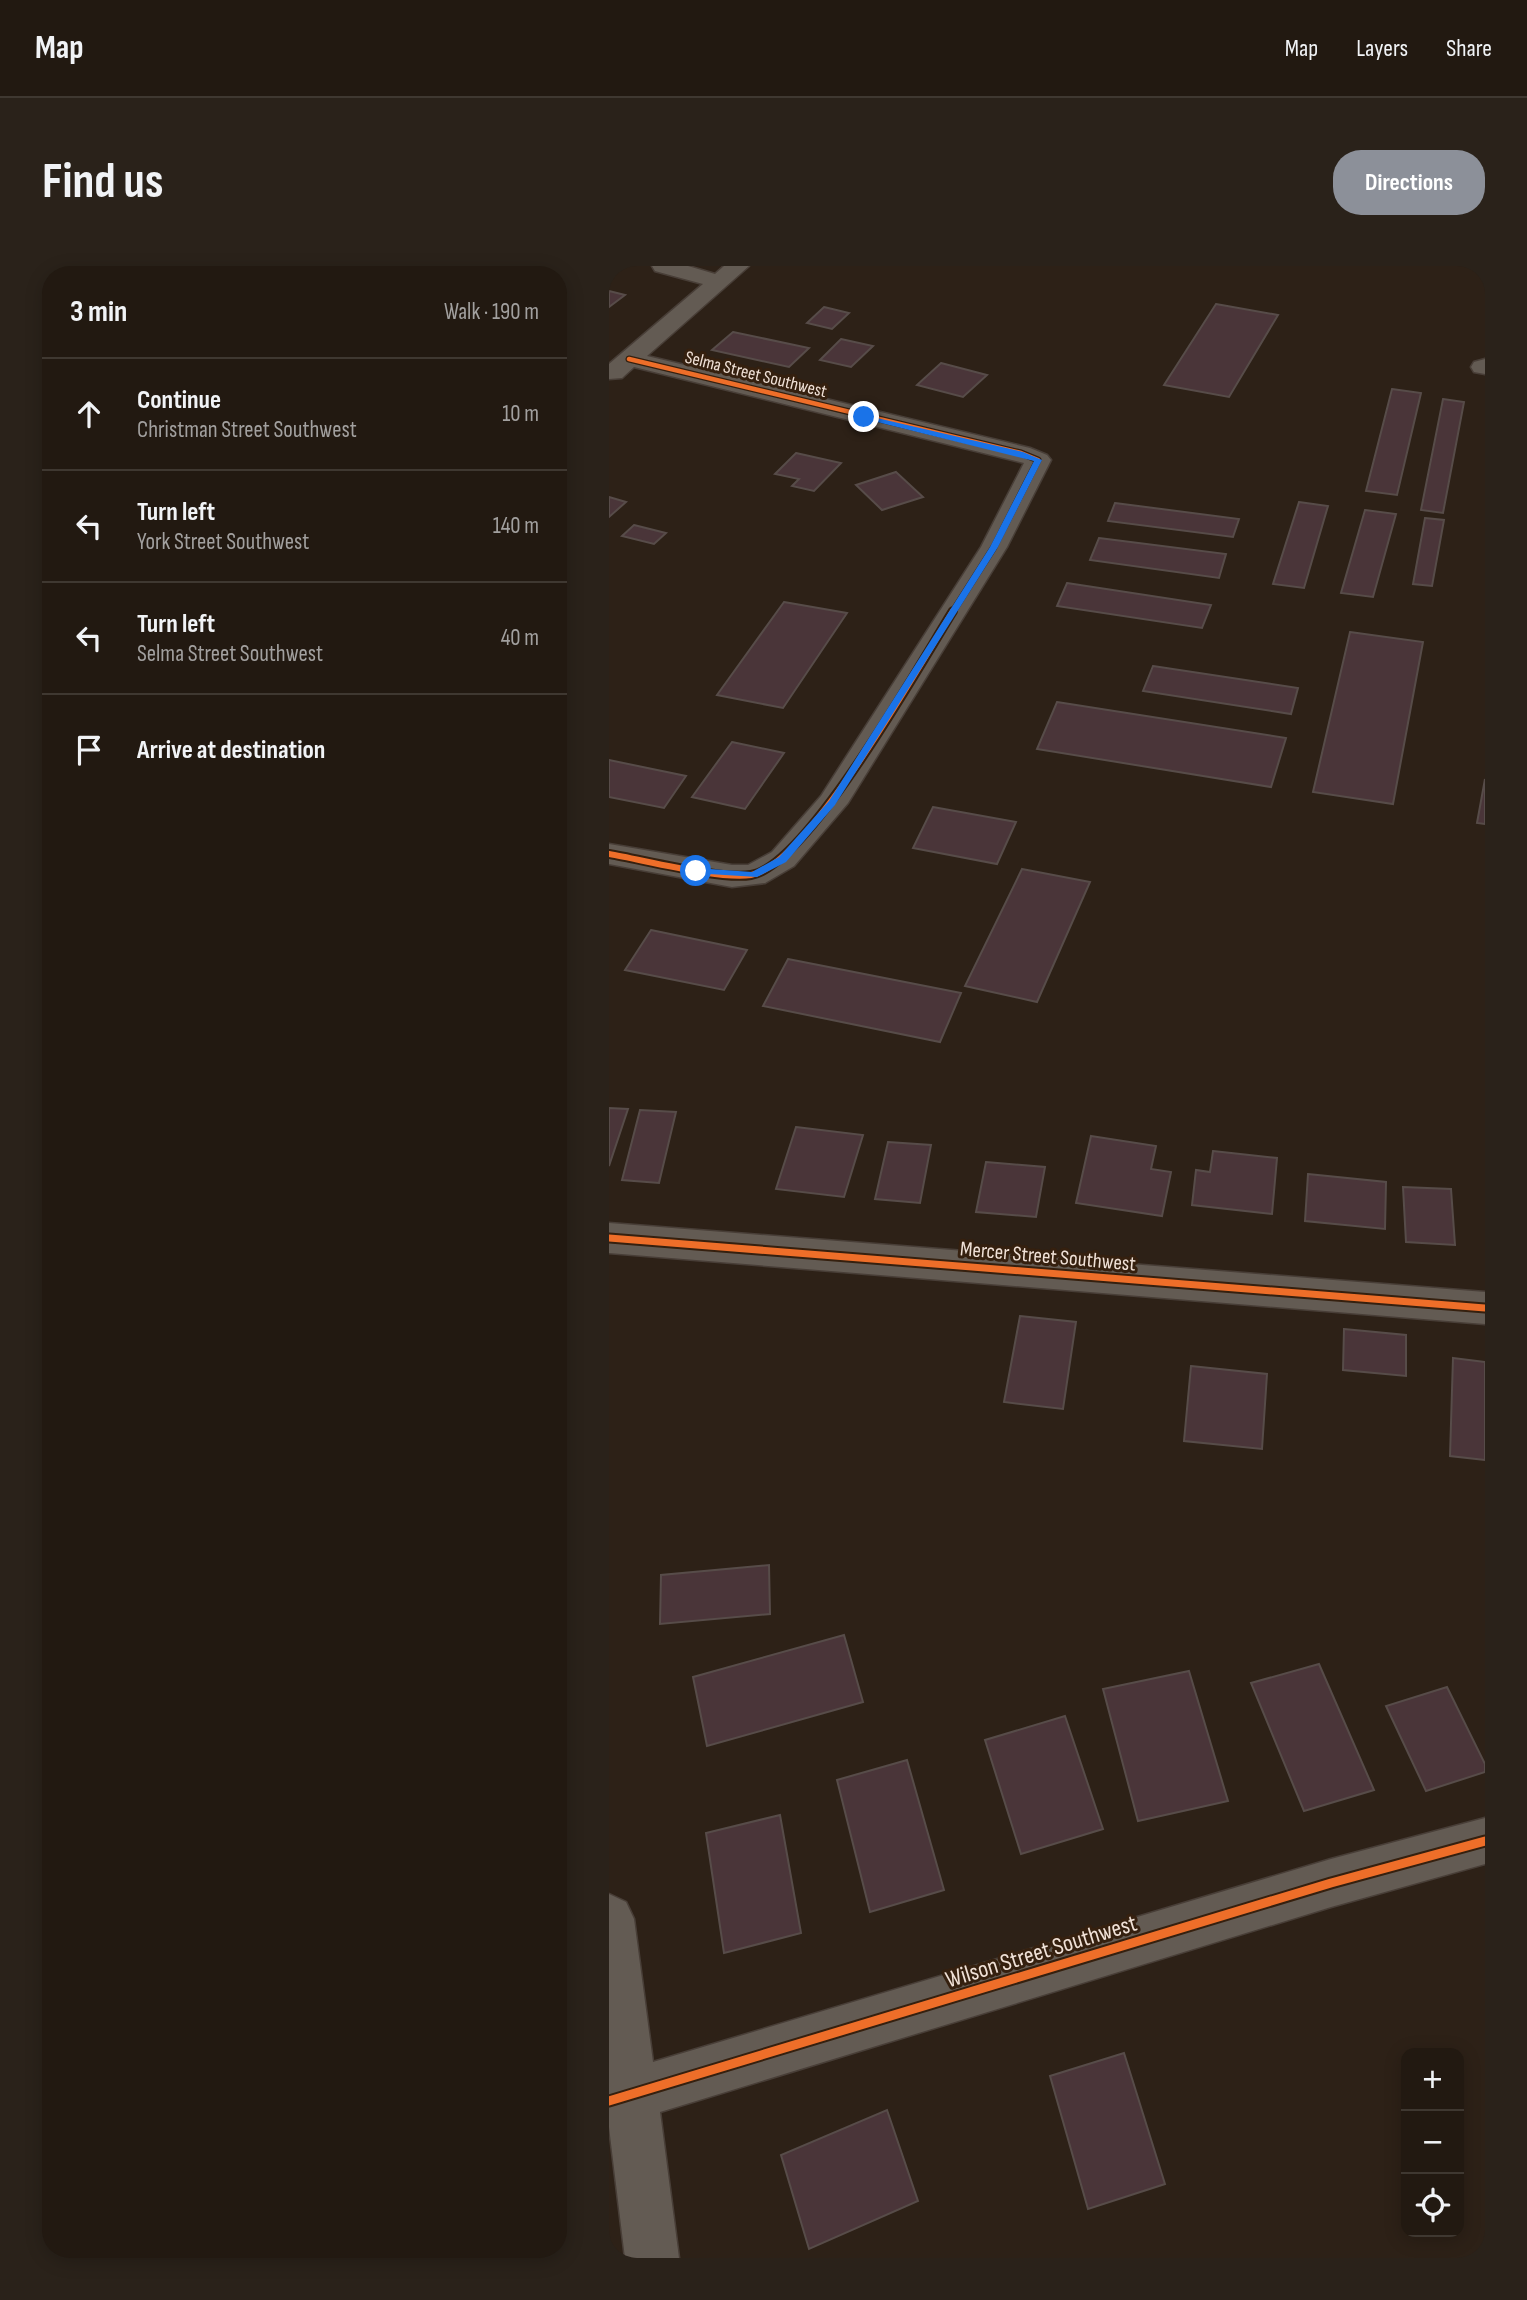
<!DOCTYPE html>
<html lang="en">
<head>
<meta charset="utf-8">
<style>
	body { margin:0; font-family:"Sofia Sans Condensed",sans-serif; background:#2a221a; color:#f1f3f6 }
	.controls { position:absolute; right:21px; bottom:21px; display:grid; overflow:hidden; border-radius:14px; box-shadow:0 4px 18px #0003 }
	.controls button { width:63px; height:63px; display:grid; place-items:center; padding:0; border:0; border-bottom:2px solid #3f3831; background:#221911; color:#f1f3f6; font:35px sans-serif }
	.stop { position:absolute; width:21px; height:21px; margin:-16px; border:5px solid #1a73e8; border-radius:50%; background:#fff }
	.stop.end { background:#1a73e8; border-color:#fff; box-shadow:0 2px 7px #0008 }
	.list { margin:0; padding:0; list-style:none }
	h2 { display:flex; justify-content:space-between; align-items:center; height:91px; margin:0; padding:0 28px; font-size:30px }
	h2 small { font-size:23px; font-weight:400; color:#a2a09f }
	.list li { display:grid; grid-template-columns:46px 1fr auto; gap:21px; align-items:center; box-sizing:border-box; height:112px; padding:0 28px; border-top:2px solid #3f3831 }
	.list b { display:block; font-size:26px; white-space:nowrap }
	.list p { margin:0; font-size:23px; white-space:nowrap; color:#a2a09f }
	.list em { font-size:23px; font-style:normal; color:#a2a09f }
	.icon { flex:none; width:38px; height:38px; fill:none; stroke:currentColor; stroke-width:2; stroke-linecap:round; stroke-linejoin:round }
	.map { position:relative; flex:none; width:876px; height:1992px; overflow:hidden; border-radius:28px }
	header { display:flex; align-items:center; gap:42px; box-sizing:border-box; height:98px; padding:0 35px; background:#221911; border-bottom:2px solid #3f3831 }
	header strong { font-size:33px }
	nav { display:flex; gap:38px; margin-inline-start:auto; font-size:24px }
	.intro { display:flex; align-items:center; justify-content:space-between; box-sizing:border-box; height:168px; padding:0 42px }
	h1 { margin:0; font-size:49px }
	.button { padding:18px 32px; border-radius:28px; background:#8c9099; color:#fff; font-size:24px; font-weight:700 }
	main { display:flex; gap:42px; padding:0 42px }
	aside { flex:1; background:#221911; border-radius:28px; box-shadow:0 4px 18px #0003 }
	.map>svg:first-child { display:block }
</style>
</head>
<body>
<header>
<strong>Map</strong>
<nav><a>Map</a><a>Layers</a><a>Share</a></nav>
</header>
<div class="intro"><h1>Find us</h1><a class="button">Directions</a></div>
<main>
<aside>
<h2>3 min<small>Walk · 190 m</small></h2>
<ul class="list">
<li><svg class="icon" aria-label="ahead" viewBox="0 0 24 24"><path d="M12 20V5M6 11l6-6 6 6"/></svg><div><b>Continue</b><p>Christman Street Southwest</p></div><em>10 m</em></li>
<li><svg class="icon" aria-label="left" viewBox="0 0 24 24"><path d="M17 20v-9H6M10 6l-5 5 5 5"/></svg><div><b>Turn left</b><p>York Street Southwest</p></div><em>140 m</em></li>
<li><svg class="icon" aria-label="left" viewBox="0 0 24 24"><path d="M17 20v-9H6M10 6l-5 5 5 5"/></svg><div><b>Turn left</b><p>Selma Street Southwest</p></div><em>40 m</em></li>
<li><svg class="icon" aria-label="arrive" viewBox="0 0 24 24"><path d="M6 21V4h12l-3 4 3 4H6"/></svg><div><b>Arrive at destination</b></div></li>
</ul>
</aside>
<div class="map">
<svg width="876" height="1992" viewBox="0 0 876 1992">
	<rect width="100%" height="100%" fill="#2d2117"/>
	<!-- building -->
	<g fill="#4a3539" stroke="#574c49" stroke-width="2">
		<polygon points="0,25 16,29 0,41"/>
		<polygon points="607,38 669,49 620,131 555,119"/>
		<polygon points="215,41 240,47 223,63 198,57"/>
		<polygon points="124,66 200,82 180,101 103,84"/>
		<polygon points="232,73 264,80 242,101 211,94"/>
		<polygon points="332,97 378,109 354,131 308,119"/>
		<polygon points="783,123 812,127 788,229 757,225"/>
		<polygon points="834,133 855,136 834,247 812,244"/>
		<polygon points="187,187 232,197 205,225 183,220 190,213 166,208"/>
		<polygon points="287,206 314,231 273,244 247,219"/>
		<polygon points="0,231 17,236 0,251"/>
		<polygon points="690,236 719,240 695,322 664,318"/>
		<polygon points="506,237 630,253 624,271 499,255"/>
		<polygon points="756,244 787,248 764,331 732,327"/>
		<polygon points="816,252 835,254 823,320 804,318"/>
		<polygon points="25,259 57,267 45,278 13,270"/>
		<polygon points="490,272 617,288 610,312 481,294"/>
		<polygon points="458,317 602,339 593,362 448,340"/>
		<polygon points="175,336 238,347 174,442 108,429"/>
		<polygon points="741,366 814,376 784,538 704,526"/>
		<polygon points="544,400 689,422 682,448 534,425"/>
		<polygon points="448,436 677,472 662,521 428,483"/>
		<polygon points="123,476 175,487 136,543 83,531"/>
		<polygon points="0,494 77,510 55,542 0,531"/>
		<polygon points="876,513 876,558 868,557"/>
		<polygon points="324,541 407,556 388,598 304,582"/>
		<polygon points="413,603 481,616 428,736 356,720"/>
		<polygon points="42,664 138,684 115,724 16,704"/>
		<polygon points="179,693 352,727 331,776 154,740"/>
		<polygon points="0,842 19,843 0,900"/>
		<polygon points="31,844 67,846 50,917 13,914"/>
		<polygon points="187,861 254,869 235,931 167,923"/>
		<polygon points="482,870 547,880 542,903 562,906 553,950 467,937"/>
		<polygon points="279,876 322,879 311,937 266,933"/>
		<polygon points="604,885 668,892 663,948 583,939 587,904 601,906"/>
		<polygon points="377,896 436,901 427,951 367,946"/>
		<polygon points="699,908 777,916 776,963 696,955"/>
		<polygon points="794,921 842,923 846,979 797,976"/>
		<polygon points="411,1050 467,1056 454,1143 395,1136"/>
		<polygon points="735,1063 797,1069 797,1110 734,1104"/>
		<polygon points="844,1092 876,1096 876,1194 841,1190"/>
		<polygon points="582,1100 658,1108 653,1183 575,1175"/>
		<polygon points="160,1299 161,1348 51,1358 52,1309"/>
		<polygon points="235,1369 254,1436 98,1480 84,1411"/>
		<polygon points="710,1398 765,1524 695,1545 642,1417"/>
		<polygon points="580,1405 619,1535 529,1555 494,1423"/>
		<polygon points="838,1421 876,1498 876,1506 817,1525 777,1440"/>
		<polygon points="456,1450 494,1563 412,1588 376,1474"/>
		<polygon points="298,1494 335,1624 261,1646 228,1514"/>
		<polygon points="171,1549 192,1667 115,1687 97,1567"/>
		<polygon points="515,1787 556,1918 479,1943 441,1810"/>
		<polygon points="278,1844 309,1935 200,1983 172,1889"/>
	</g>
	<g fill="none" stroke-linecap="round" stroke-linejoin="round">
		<!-- minor casing -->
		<g stroke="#483e37" stroke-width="3">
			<g id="minor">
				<polygon points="43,0 79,0 106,8 115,0 140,0 38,90 421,182 438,189 442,194 398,281 239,537 185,600 156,617 123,621 0,598 0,578 123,599 139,599 163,586 212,530 372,281 415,197 25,101 13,112 0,113 0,98 94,18 46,5"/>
				<polygon points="876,93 876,108 865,106 862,101 865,96"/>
				<polygon points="0,957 876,1026 876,1058 0,987"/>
				<polygon points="876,1552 876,1598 722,1641 51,1846 70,1992 16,1992 0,1861 0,1628 17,1636 25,1653 44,1796 722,1593"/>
			</g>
		</g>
		<!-- minor -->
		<use href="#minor" fill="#635b53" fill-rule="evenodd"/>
		<!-- cycleway-far3 casing -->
		<g stroke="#35200f" stroke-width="7">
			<polyline id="cycleway-far3" points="20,93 412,187 429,194 385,281 343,347"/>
		</g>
		<!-- cycleway-far2 casing -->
		<g stroke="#35200f" stroke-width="10">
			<path id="cycleway-far2" d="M0,588C35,594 111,614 142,609C198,600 311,398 344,345"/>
		</g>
		<!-- cycleway-far1 casing -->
		<g stroke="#35200f" stroke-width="11">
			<polyline id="cycleway-far1" points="0,972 876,1042"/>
		</g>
		<!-- cycleway casing -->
		<g stroke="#35200f" stroke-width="13">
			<polyline id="cycleway" points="0,1835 722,1617 876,1575"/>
		</g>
		<!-- cycleway-far3 -->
		<use href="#cycleway-far3" stroke="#ee6e29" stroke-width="4.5"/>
		<!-- cycleway-far2 -->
		<use href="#cycleway-far2" stroke="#ee6e29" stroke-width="6"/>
		<!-- cycleway-far1 -->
		<use href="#cycleway-far1" stroke="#ee6e29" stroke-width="7"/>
		<!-- cycleway -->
		<use href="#cycleway" stroke="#ee6e29" stroke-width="9"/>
	</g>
	<!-- route -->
	<polygon fill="#1a73e8" points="255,149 414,186 433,194 389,281 226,539 177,596 148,611 84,607 84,603 87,602 143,606 170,591 220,535 381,281 425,195 252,152"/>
	<g text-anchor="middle" stroke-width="6" stroke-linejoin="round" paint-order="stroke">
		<!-- far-street labels -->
		<g font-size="18" fill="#f0e1d7" stroke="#35200f">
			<text transform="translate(147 108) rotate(14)" y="6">Selma Street Southwest</text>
		</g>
		<!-- street labels -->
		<g font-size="21" fill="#f0e1d7" stroke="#35200f">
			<text transform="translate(439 990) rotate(5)" y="7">Mercer Street Southwest</text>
		</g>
		<!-- near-street labels -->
		<g font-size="24" fill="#f0e1d7" stroke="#35200f">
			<text transform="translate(432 1685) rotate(-17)" y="8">Wilson Street Southwest</text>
		</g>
	</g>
</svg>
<div class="controls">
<button>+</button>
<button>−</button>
<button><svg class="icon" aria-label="locate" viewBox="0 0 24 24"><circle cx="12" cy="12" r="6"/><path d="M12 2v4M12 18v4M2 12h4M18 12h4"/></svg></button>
</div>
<div class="stop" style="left:87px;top:605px"></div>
<div class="stop end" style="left:255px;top:151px"></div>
</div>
</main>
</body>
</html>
